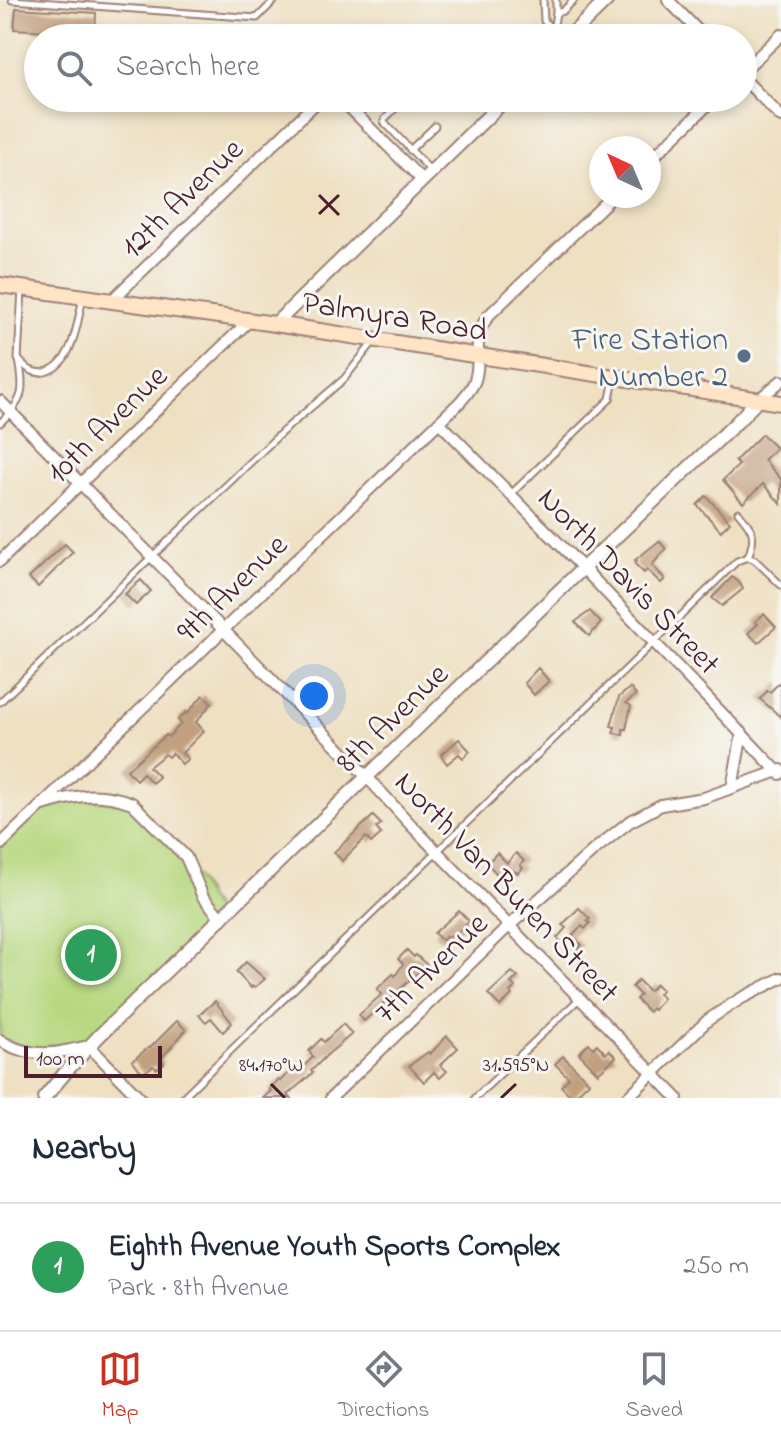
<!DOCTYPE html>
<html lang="en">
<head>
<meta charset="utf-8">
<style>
	body { margin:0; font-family:"Indie Flower",sans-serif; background:#f6f6f7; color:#1f2937 }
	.compass { position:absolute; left:589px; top:136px; width:72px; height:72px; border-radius:50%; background:#fff; box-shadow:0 4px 12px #0003; rotate:316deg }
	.scale { position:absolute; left:24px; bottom:20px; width:138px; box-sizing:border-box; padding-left:8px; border:4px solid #4a1f2b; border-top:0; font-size:22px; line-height:28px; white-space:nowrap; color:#4a1f2b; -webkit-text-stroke:6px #f6f6f2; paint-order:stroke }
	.you { position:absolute; left:314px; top:696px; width:28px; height:28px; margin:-20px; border:6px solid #fff; border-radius:50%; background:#1a73e8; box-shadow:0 0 0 12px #1a73e833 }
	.badge { display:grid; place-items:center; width:52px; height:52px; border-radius:50%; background:#c8321e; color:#fff; font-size:26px; font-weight:700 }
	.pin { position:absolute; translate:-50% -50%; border:4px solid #fff; box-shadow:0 2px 8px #0006 }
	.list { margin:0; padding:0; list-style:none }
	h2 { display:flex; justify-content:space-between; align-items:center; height:104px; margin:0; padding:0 32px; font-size:34px }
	h2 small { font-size:26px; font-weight:400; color:#747a83 }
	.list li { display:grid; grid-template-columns:52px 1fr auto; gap:24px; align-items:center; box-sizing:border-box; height:128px; padding:0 32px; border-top:2px solid #e0e1e3 }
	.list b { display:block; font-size:30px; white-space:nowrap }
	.list p { margin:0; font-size:26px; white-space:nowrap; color:#747a83 }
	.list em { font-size:26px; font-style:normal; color:#747a83 }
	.icon { flex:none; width:44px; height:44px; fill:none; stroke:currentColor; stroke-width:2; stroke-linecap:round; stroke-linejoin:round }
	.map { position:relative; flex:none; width:781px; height:1098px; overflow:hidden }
	.search { position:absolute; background:#fff; box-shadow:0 4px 12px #0003; left:24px; right:24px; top:24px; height:88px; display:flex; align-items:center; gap:20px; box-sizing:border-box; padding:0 28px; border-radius:44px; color:#747a83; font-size:30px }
	.sheet { height:232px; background:#fff }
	nav { display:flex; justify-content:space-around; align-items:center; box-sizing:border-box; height:112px; border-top:2px solid #e0e1e3; background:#fff; font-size:22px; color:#747a83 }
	nav a { display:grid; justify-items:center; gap:4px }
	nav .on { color:#c8321e }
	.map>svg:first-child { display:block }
</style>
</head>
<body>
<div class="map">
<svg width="781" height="1098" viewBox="0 0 781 1098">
	<rect width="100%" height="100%" fill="#f6f6f2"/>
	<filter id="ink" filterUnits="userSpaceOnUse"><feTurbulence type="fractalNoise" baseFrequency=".0125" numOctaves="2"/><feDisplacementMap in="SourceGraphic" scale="16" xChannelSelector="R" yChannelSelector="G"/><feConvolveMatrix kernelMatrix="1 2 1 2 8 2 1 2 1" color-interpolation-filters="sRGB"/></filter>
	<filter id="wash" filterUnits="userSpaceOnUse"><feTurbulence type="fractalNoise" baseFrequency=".006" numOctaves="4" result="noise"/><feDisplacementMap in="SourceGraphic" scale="32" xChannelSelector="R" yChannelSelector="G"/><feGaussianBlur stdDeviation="1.8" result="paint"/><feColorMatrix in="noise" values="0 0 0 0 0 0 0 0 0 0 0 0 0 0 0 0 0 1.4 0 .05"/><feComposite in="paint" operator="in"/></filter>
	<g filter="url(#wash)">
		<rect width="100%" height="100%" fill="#efe0c2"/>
		<!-- green -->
		<polygon fill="#b8d880" stroke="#817c56" stroke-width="2" points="71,797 131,804 185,858 220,919 89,1045 41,1053 0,1039 0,847 42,806"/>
		<g id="blocks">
			<!-- building -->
			<g fill="#c2a07f">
				<polygon points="16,8 96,13 95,34 14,29"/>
				<polygon points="762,434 776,448 764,460 781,479 781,504 763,484 743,503 723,480 739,465 735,461"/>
				<polygon points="706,496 730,522 721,531 697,505"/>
				<polygon points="659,541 666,549 652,565 665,579 661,583 647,570 644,573 635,564 637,561 635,560"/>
				<polygon points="65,544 73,552 38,587 29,578"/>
				<polygon points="732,577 739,582 743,589 722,606 712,598"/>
				<polygon points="141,580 151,591 136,605 125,594"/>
				<polygon points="590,611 601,623 589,636 575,622"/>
				<polygon points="764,614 776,627 758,643 748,633 758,624 755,622"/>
				<polygon points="538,668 549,681 534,695 524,683"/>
				<polygon points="781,681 781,717 760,699 767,691 770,692"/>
				<polygon points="630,688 636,695 626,703 631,706 626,729 623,729 623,735 613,733 615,727 611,726 619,697"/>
				<polygon points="203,695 212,703 196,722 204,731 182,753 188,759 182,764 172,753 168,757 165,754 149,767 159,777 152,783 143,773 136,780 127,770 166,735 168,737 181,724 178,720 186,712 187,714"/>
				<polygon points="459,739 470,751 463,758 459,754 447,764 441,755"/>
				<polygon points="373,816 381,824 376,828 381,834 371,843 366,837 342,861 334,852"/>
				<polygon points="497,853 507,863 516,853 524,861 520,865 523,868 518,873 514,871 503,881 487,863"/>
				<polygon points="579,908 590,919 587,921 590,923 585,929 582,926 572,936 582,945 574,954 557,938 566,928 562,925"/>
				<polygon points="459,911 469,921 456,934 454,932 449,938 446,936 443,940 440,939 434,933"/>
				<polygon points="407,950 414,957 416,955 427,965 364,1021 359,1015 382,994 377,989 393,974 395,976 403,964 398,959"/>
				<polygon points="246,962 265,979 254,988 252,986 251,988 236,972"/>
				<polygon points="512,972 518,977 511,983 515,987 510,992 512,995 500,1006 488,994"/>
				<polygon points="638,980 649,991 656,984 662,990 658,994 663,998 654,1010 652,1008 649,1012 636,999 640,995 632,987"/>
				<polygon points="215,1001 232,1023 223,1032 211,1018 206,1022 199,1015"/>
				<polygon points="177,1021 186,1030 161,1059 164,1063 157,1069 153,1066 143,1073 132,1061 149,1047 150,1048"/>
				<polygon points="343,1024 352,1034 327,1055 311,1071 313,1073 287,1095 291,1098 263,1098 271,1091 269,1089 278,1080 280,1081 299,1063 303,1067 313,1057 309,1051 321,1039 324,1042"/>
				<polygon points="447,1036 458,1048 440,1065 447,1071 440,1078 434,1072 424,1082 409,1066 428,1052 430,1054"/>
				<polygon points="589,1043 593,1048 597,1044 606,1054 609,1050 616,1057 598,1073 579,1053"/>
				<polygon points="563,1056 589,1082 573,1098 561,1086 569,1078 555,1064"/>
			</g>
		</g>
	</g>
	<g filter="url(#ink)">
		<use href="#blocks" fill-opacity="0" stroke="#9c8076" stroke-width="2"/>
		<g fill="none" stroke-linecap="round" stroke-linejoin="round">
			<!-- service casing -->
			<g stroke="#9c8076" stroke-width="9">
				<g id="service">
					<polyline points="12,0 257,18 275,0"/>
					<polyline points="543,0 544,21 561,38"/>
					<polyline points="556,0 556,13"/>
					<polyline points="553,30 556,13 563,11 574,0"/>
					<polyline points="405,98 385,119 384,122 431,171"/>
					<polyline points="410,150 435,126"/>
					<path d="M22,289L18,359C25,367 33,375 45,372C74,364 77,322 83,298"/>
					<path d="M0,423C24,400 25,391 19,360"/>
					<polyline points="511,494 610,399 614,379"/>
					<path d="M738,512C753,530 757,534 748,557"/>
					<polyline points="0,702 282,432 344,379 374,341"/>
					<path d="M182,1098C366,918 553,742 737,561L748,557L755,560L781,585"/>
					<polyline points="475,1098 579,999"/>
				</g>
			</g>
			<!-- minor casing -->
			<g stroke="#9c8076" stroke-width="14">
				<g id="minor">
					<polyline points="668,0 705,38"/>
					<polyline points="743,71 781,35"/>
					<polyline points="743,78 781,117"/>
					<polyline points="340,98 422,180"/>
					<polyline points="649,161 715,98"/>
					<polyline points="111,301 321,98"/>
					<polyline points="758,400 781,381"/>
					<polyline points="0,401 367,777 411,825 677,1098"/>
					<polyline points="439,422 583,568 780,774"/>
					<polyline points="0,561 249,321"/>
					<polyline points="732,788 742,733"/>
					<path d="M43,805C74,795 100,791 132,803L186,857L203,897L222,919"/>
					<path d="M0,845L460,402C466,395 472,389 475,380C480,365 476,349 479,334C480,327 485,322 488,316L613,196"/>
					<path d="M0,1040C20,1054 46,1056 70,1050C76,1049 82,1047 89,1046L140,1098"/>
					<polyline points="331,1098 510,925 594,850 629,822 661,805 704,798 781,770"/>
					<polyline points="627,1098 708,1020 740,999 781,978"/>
				</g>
			</g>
			<!-- tertiary casing -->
			<g stroke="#9c8076" stroke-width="16">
				<g id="tertiary">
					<polyline points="568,38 607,0"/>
					<polyline points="275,324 507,98"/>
					<polyline points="44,1098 70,1067 100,1035 559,591 736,423 758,400"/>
				</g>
			</g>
			<!-- secondary casing -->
			<g stroke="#9c8076" stroke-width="18">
				<polyline id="secondary" points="0,285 275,324 781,403"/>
			</g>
			<!-- service -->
			<use href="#service" stroke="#fff" stroke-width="5"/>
			<!-- minor -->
			<use href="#minor" stroke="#fff" stroke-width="10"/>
			<!-- tertiary -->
			<use href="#tertiary" stroke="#fff" stroke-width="12"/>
			<!-- secondary -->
			<use href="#secondary" stroke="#ffe4c6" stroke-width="14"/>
		</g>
	</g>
	<!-- ticks -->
	<path fill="none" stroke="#4a1f2b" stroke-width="3" d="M319,195L339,215M319,214L339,195M271,1084L285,1098M501,1098L516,1084"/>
	<!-- markers -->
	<circle fill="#5c6f8a" stroke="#f6f6f2" stroke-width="3" cx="744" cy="356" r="8"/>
	<g text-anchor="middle" stroke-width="6" stroke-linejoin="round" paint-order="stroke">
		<!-- street labels -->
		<g font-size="32" fill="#4a1f2b" stroke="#f6f6f2">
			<text transform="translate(181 197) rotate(-44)" y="11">12th Avenue</text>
			<text transform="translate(395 315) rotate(9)" y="11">Palmyra Road</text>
			<text transform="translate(106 423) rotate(-44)" y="11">10th Avenue</text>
			<text transform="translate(630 580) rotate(46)" y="11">North Davis Street</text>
			<text transform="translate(231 587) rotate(-44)" y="11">9th Avenue</text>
			<text transform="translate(391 717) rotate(-44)" y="11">8th Avenue</text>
			<text transform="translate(508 886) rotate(46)" y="11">North Van Buren Street</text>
			<text transform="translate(430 967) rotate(-44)" y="11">7th Avenue</text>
		</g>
		<!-- service labels -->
		<g font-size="32" fill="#4e5e75" stroke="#f6f6f2" text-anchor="end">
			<text x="728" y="349">Fire Station<tspan x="728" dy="37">Number 2</tspan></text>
		</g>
	</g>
	<g font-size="20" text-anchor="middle" fill="#4a1f2b" stroke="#f6f6f2" stroke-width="6" stroke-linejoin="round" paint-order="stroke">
		<text x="271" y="1071">84.170°W</text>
		<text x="516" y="1071">31.595°N</text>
	</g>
</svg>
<svg class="compass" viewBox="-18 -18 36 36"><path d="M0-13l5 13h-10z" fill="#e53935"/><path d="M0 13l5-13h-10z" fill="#747a83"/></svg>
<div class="scale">100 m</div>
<div class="you"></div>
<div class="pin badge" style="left:91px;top:955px;background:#2e9e5b">1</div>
<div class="search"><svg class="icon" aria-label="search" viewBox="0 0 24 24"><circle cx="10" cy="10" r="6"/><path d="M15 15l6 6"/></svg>Search here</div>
</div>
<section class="sheet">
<h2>Nearby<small></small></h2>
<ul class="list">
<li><span class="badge" style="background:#2e9e5b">1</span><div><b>Eighth Avenue Youth Sports Complex</b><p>Park · 8th Avenue</p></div><em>250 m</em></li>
</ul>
</section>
<nav>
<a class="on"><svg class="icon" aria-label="map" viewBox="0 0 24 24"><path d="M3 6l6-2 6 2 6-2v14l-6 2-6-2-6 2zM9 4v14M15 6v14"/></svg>Map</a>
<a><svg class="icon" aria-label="directions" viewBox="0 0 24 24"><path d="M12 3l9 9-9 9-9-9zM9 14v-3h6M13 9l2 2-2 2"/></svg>Directions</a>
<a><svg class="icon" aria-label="saved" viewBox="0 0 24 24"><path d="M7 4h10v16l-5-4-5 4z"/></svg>Saved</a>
</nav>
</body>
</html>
